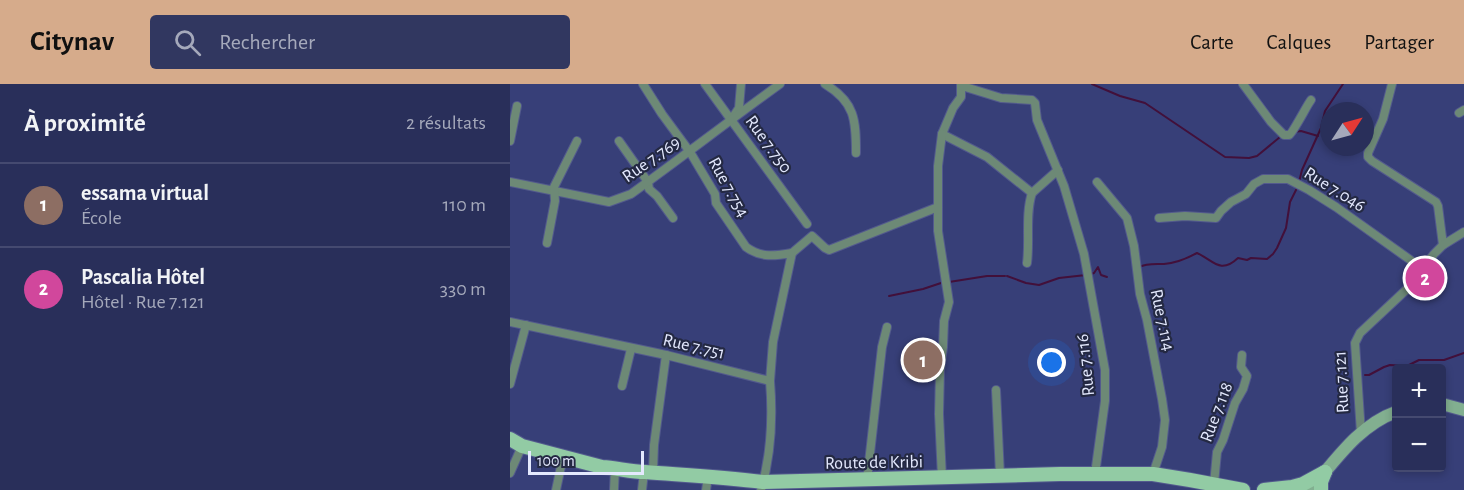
<!DOCTYPE html>
<html lang="fr">
<head>
<meta charset="utf-8">
<style>
	body { margin:0; font-family:"Alegreya Sans",sans-serif; background:#313760; color:#f1f3f6 }
	.controls { position:absolute; right:18px; bottom:18px; display:grid; overflow:hidden; border-radius:6px; box-shadow:0 3px 9px #0003 }
	.controls button { width:54px; height:54px; display:grid; place-items:center; padding:0; border:0; border-bottom:2px solid #454a70; background:#292f5a; color:#f1f3f6; font:30px sans-serif }
	.compass { position:absolute; left:810px; top:18px; width:54px; height:54px; border-radius:50%; background:#292f5a; box-shadow:0 3px 9px #0003; rotate:54deg }
	.scale { position:absolute; left:18px; bottom:15px; width:116px; box-sizing:border-box; padding-left:6px; border:3px solid #e4e9fe; border-top:0; font-size:16px; line-height:21px; white-space:nowrap; color:#e4e9fe; -webkit-text-stroke:4px #242943; paint-order:stroke }
	.you { position:absolute; left:542px; top:279px; width:21px; height:21px; margin:-15px; border:4px solid #fff; border-radius:50%; background:#1a73e8; box-shadow:0 0 0 9px #1a73e833 }
	.badge { display:grid; place-items:center; width:39px; height:39px; border-radius:50%; background:#d6ab8b; color:#fff; font-size:20px; font-weight:700 }
	.pin { position:absolute; translate:-50% -50%; border:3px solid #fff; box-shadow:0 2px 6px #0006 }
	.list { margin:0; padding:0; list-style:none }
	h2 { display:flex; justify-content:space-between; align-items:center; height:78px; margin:0; padding:0 24px; font-size:26px }
	h2 small { font-size:20px; font-weight:400; color:#a5a9bb }
	.list li { display:grid; grid-template-columns:39px 1fr auto; gap:18px; align-items:center; box-sizing:border-box; height:84px; padding:0 24px; border-top:2px solid #454a70 }
	.list b { display:block; font-size:22px; white-space:nowrap }
	.list p { margin:0; font-size:20px; white-space:nowrap; color:#a5a9bb }
	.list em { font-size:20px; font-style:normal; color:#a5a9bb }
	.icon { flex:none; width:33px; height:33px; fill:none; stroke:currentColor; stroke-width:2; stroke-linecap:round; stroke-linejoin:round }
	.map { position:relative; flex:none; width:954px; height:406px; overflow:hidden }
	header { display:flex; align-items:center; gap:36px; box-sizing:border-box; height:84px; padding:0 30px; background:#d6ab8b; color:#111 }
	header strong { font-size:28px }
	nav { display:flex; gap:33px; margin-inline-start:auto; font-size:21px }
	.search { width:420px; height:54px; background:#313760; display:flex; align-items:center; gap:15px; box-sizing:border-box; padding:0 21px; border-radius:6px; color:#a5a9bb; font-size:22px }
	main { display:flex }
	aside { flex:1; background:#292f5a }
	.map>svg:first-child { display:block }
</style>
</head>
<body>
<header>
<strong>Citynav</strong>
<div class="search"><svg class="icon" aria-label="search" viewBox="0 0 24 24"><circle cx="10" cy="10" r="6"/><path d="M15 15l6 6"/></svg>Rechercher</div>
<nav><a>Carte</a><a>Calques</a><a>Partager</a></nav>
</header>
<main>
<aside>
<h2>À proximité<small>2 résultats</small></h2>
<ul class="list">
<li><span class="badge" style="background:#8d6e63">1</span><div><b>essama virtual</b><p>École</p></div><em>110 m</em></li>
<li><span class="badge" style="background:#d1479c">2</span><div><b>Pascalia Hôtel</b><p>Hôtel · Rue 7.121</p></div><em>330 m</em></li>
</ul>
</aside>
<div class="map">
<svg width="954" height="406" viewBox="0 0 954 406">
	<rect width="100%" height="100%" fill="#373f78"/>
	<g fill="none" stroke-linecap="round" stroke-linejoin="round">
		<!-- stream -->
		<g stroke="#42103a" stroke-width="2">
			<polyline points="582,0 610,12 635,19 715,73 739,74 747,72 770,53"/>
			<polyline points="784,48 791,47 808,52"/>
			<polyline points="789,98 792,86 811,44 815,27 833,0"/>
			<path d="M629,183C637,179 645,180 654,180C666,179 676,175 687,169C703,176 710,191 728,174L737,176L741,174L757,175L763,170L767,164L776,144L780,118L788,102"/>
			<polyline points="581,190 584,189 588,183 591,191 597,193"/>
			<polyline points="497,192 516,199 529,201 549,194 576,191"/>
			<polyline points="439,198 477,192 495,192"/>
			<polyline points="379,212 413,205 434,198"/>
			<polyline points="855,291 859,291 874,283 880,281 897,282 909,276 934,276 954,269"/>
		</g>
		<!-- street casing -->
		<g stroke="#535a8d" stroke-width="10">
			<g id="street">
				<path d="M133,0L152,30L180,68L205,110L206,119L236,163C251,174 265,172 282,169L263,258L260,297"/>
				<polyline points="195,0 297,140"/>
				<path d="M315,0C345,18 346,36 346,69"/>
				<polyline points="451,0 451,13 443,24 432,50 477,73 522,109 548,86"/>
				<path d="M733,0L761,38L774,51C776,51 778,51 779,51C783,49 797,21 801,16"/>
				<polyline points="882,0 873,35 858,69 858,73 862,77 926,118 928,122 933,161"/>
				<polyline points="452,2 491,14 522,16 525,19 527,36 554,102 574,170 595,286 595,317 585,390"/>
				<polyline points="949,29 954,26"/>
				<polyline points="225,30 229,24 231,0"/>
				<polyline points="0,57 7,22"/>
				<polyline points="109,57 138,98 139,105 147,112 163,134"/>
				<path d="M0,98L99,118L121,110C171,74 220,36 270,0"/>
				<polyline points="587,98 617,134 624,162 630,210 637,236 652,315 655,336 652,363 643,390"/>
				<polyline points="649,134 675,132 706,134 711,127 721,118 736,110 744,100 753,95 778,95 799,106 826,123 913,185"/>
				<polyline points="37,159 45,117 44,103 67,57"/>
				<polyline points="282,169 302,152 315,164 319,166 428,123"/>
				<path d="M517,179C520,157 515,130 522,109"/>
				<path d="M0,238L156,271L260,297C263,334 261,371 251,406"/>
				<polyline points="0,300 16,241"/>
				<polyline points="112,302 121,265"/>
				<polyline points="486,306 490,391"/>
				<polyline points="851,349 845,259 850,249 897,205 924,170 933,161 954,148"/>
				<polyline points="143,388 144,361 156,271"/>
				<polyline points="0,389 12,362"/>
				<polyline points="432,394 429,330 430,286 433,263 434,237 439,218 428,147 428,82 432,50"/>
				<polyline points="357,396 372,263 377,243"/>
				<polyline points="704,400 707,368 713,356 725,319 733,305 736,295 737,292 731,283 732,271"/>
				<polyline points="46,406 53,373"/>
				<polyline points="104,406 105,384"/>
				<polyline points="132,406 134,388"/>
				<polyline points="196,406 198,393"/>
			</g>
		</g>
		<!-- secondary casing -->
		<g stroke="#535a8d" stroke-width="14">
			<g id="secondary">
				<polyline points="932,320 954,326"/>
				<path d="M800,406C825,377 849,341 886,328"/>
			</g>
		</g>
		<!-- primary casing -->
		<g stroke="#535a8d" stroke-width="16">
			<g id="primary">
				<path d="M0,355L12,362L92,383C107,384 121,388 135,388C174,391 214,393 253,398L550,390H643L680,396L733,406"/>
				<polyline points="754,406 782,403 793,400 815,388"/>
				<polyline points="811,406 811,398 815,388"/>
			</g>
		</g>
		<!-- street -->
		<use href="#street" stroke="#6d8976" stroke-width="8"/>
		<!-- secondary -->
		<use href="#secondary" stroke="#82af90" stroke-width="12"/>
		<!-- primary -->
		<use href="#primary" stroke="#92cba4" stroke-width="14"/>
	</g>
	<g text-anchor="middle" stroke-width="4.5" stroke-linejoin="round" paint-order="stroke">
		<!-- street labels -->
		<g font-size="18" fill="#e4e9fe" stroke="#242943">
			<text transform="translate(259 60) rotate(54)" y="6">Rue 7.750</text>
			<text transform="translate(141 75) rotate(-35)" y="6">Rue 7.769</text>
			<text transform="translate(219 103) rotate(61)" y="6">Rue 7.754</text>
			<text transform="translate(825 105) rotate(32)" y="6">Rue 7.046</text>
			<text transform="translate(653 236) rotate(78)" y="6">Rue 7.114</text>
			<text transform="translate(184 262) rotate(13)" y="6">Rue 7.751</text>
			<text transform="translate(575 281) rotate(-96)" y="6">Rue 7.116</text>
			<text transform="translate(831 298) rotate(-93)" y="6">Rue 7.121</text>
			<text transform="translate(706 328) rotate(-69)" y="6">Rue 7.118</text>
			<text transform="translate(364 378) rotate(-1)" y="6">Route de Kribi</text>
		</g>
	</g>
</svg>
<div class="controls">
<button>+</button>
<button>−</button>
</div>
<svg class="compass" viewBox="-18 -18 36 36"><path d="M0-13l5 13h-10z" fill="#e53935"/><path d="M0 13l5-13h-10z" fill="#a5a9bb"/></svg>
<div class="scale">100 m</div>
<div class="you"></div>
<div class="pin badge" style="left:413px;top:276px;background:#8d6e63">1</div>
<div class="pin badge" style="left:915px;top:194px;background:#d1479c">2</div>
</div>
</main>
</body>
</html>
